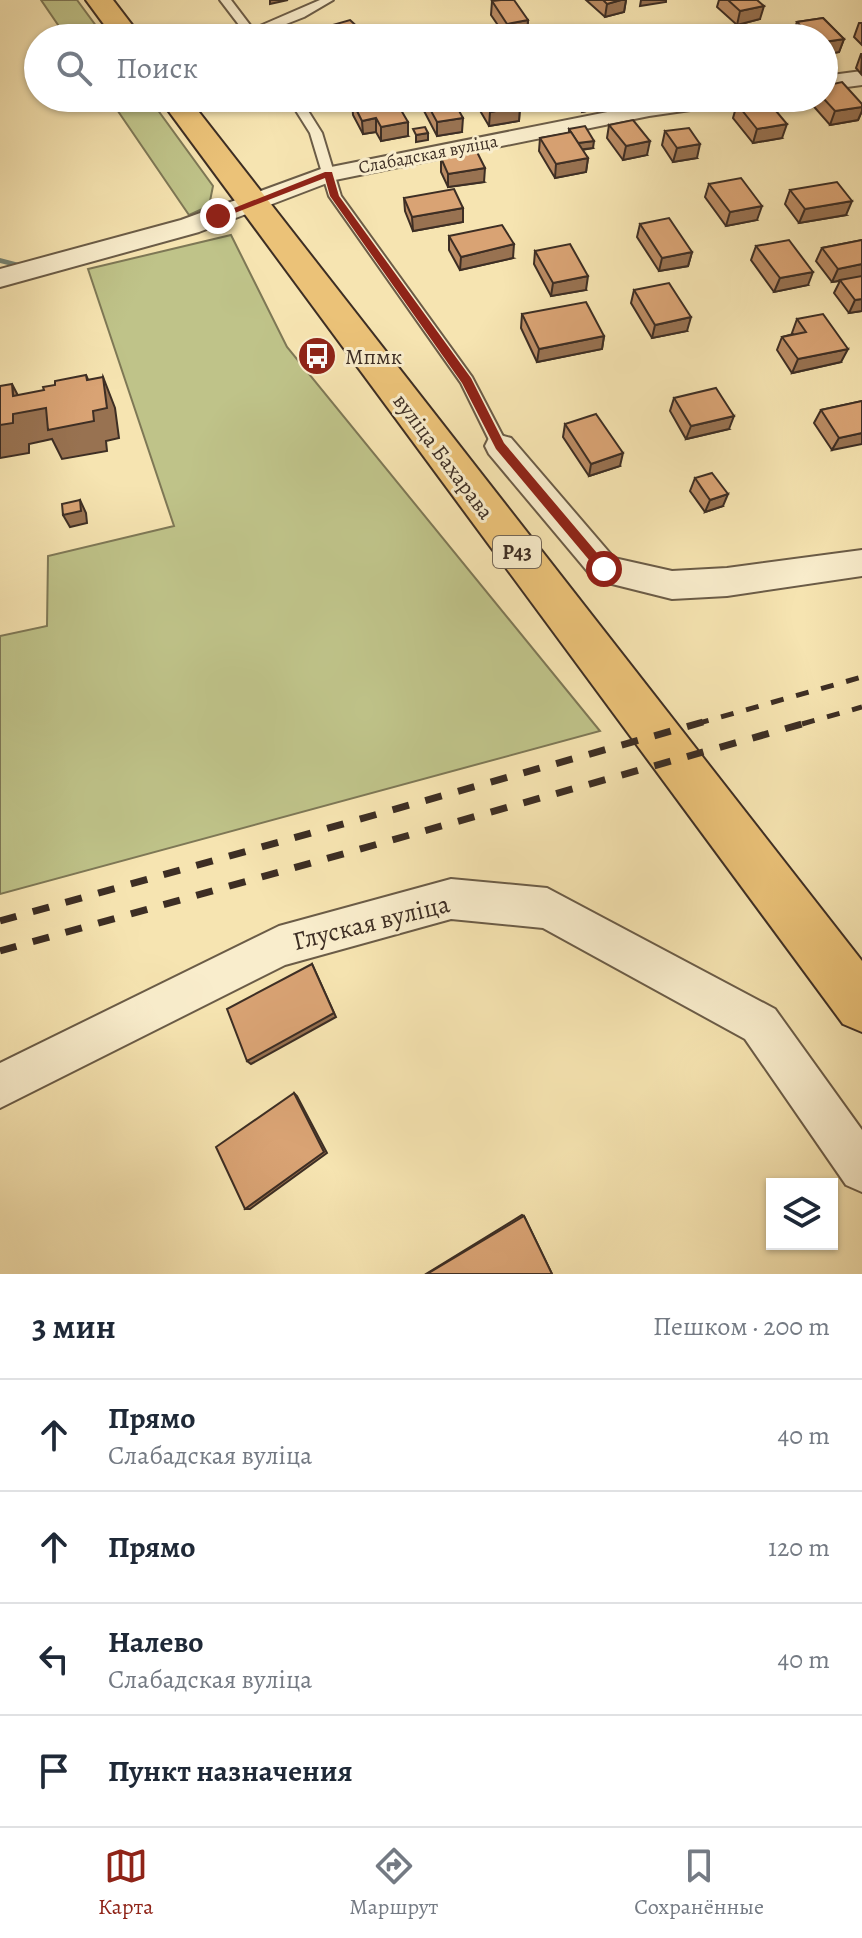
<!DOCTYPE html>
<html lang="ru">
<head>
<meta charset="utf-8">
<style>
	body { margin:0; font-family:Alegreya,serif; background:#f6f6f7; color:#1f2937 }
	.controls { position:absolute; right:24px; bottom:24px; display:grid; overflow:hidden; border-radius:0px; box-shadow:0 2px 6px #0004 }
	.controls button { width:72px; height:72px; display:grid; place-items:center; padding:0; border:0; border-bottom:2px solid #e0e1e3; background:#fff; color:#1f2937; font:40px sans-serif }
	.stop { position:absolute; width:24px; height:24px; margin:-18px; border:6px solid #8f2418; border-radius:50%; background:#fff }
	.stop.end { background:#8f2418; border-color:#fff; box-shadow:0 2px 8px #0008 }
	.list { margin:0; padding:0; list-style:none }
	h2 { display:flex; justify-content:space-between; align-items:center; height:104px; margin:0; padding:0 32px; font-size:34px }
	h2 small { font-size:26px; font-weight:400; color:#747a83 }
	.list li { display:grid; grid-template-columns:52px 1fr auto; gap:24px; align-items:center; box-sizing:border-box; height:112px; padding:0 32px; border-top:2px solid #e0e1e3 }
	.list b { display:block; font-size:30px; white-space:nowrap }
	.list p { margin:0; font-size:26px; white-space:nowrap; color:#747a83 }
	.list em { font-size:26px; font-style:normal; color:#747a83 }
	.icon { flex:none; width:44px; height:44px; fill:none; stroke:currentColor; stroke-width:2; stroke-linecap:round; stroke-linejoin:round }
	.map { position:relative; flex:none; width:862px; height:1274px; overflow:hidden }
	.search { position:absolute; background:#fff; box-shadow:0 2px 6px #0004; left:24px; right:24px; top:24px; height:88px; display:flex; align-items:center; gap:20px; box-sizing:border-box; padding:0 28px; border-radius:44px; color:#747a83; font-size:30px }
	.sheet { height:552px; background:#fff }
	nav { display:flex; justify-content:space-around; align-items:center; box-sizing:border-box; height:112px; border-top:2px solid #e0e1e3; background:#fff; font-size:22px; color:#747a83 }
	nav a { display:grid; justify-items:center; gap:4px }
	nav .on { color:#8f2418 }
	.map>svg:first-child { display:block }
</style>
</head>
<body>
<div class="map">
<svg width="862" height="1274" viewBox="0 0 862 1274">
	<rect width="100%" height="100%" fill="#f6e4b1"/>
	<filter id="stains"><feTurbulence type="fractalNoise" baseFrequency=".0025" numOctaves="4"/><feColorMatrix values="0 0 0 0 .2 0 0 0 0 .09 0 0 0 0 .02 0 0 0 .5 -.17"/></filter>
	<radialGradient id="worn" r=".72"><stop offset=".6" stop-color="#630" stop-opacity="0"/><stop offset="1" stop-color="#630" stop-opacity=".3"/></radialGradient>
	<!-- green -->
	<g fill="#bfc389" stroke="#7e7856" stroke-width="2">
		<polygon points="41,0 77,0 105,38 67,38"/>
		<polygon points="109,98 149,98 213,186 209,206 189,215"/>
		<polygon points="231,235 287,347 600,731 0,894 0,636 47,626 48,556 174,526 88,269"/>
	</g>
	<g fill="none" stroke-linecap="round" stroke-linejoin="round">
		<!-- stream -->
		<polygon fill="#778574" fill-rule="evenodd" points="0,258 23,264 24,266 20,268 0,263"/>
		<!-- service casing -->
		<g stroke="#6b5c47" stroke-width="4">
			<g id="service">
				<polygon points="220,0 231,0 253,29 320,0 333,0 304,17 258,35 261,38 249,38"/>
				<polygon points="288,98 300,98 322,133 341,196 472,377 508,446 506,450 494,450 461,383 329,196 310,133"/>
			</g>
		</g>
		<!-- minor casing -->
		<g stroke="#6b5c47" stroke-width="4">
			<g id="minor">
				<polygon points="862,71 862,85 824,90 824,76"/>
				<polygon points="678,98 736,98 725,105 649,116 335,180 199,232 0,287 0,269 181,220 321,169"/>
				<polygon points="500,435 511,438 614,558 672,571 727,568 862,550 862,576 727,596 672,599 604,582 593,578 489,454 485,446 489,438"/>
				<polygon points="451,879 547,888 775,1009 862,1130 862,1192 846,1185 745,1039 543,928 451,919 285,965 0,1108 0,1063 279,926"/>
			</g>
		</g>
		<!-- primary casing -->
		<g stroke="#3d2e24" stroke-width="4">
			<g id="primary">
				<polygon points="86,0 113,0 142,38 114,38"/>
				<polygon points="159,98 188,98 862,961 862,1032 843,1024"/>
			</g>
		</g>
		<!-- service -->
		<use href="#service" fill="#f9edcc" fill-rule="evenodd"/>
		<!-- minor -->
		<use href="#minor" fill="#f9edcc" fill-rule="evenodd"/>
		<!-- primary -->
		<use href="#primary" fill="#ebc278" fill-rule="evenodd"/>
		<!-- rail-far1 -->
		<g stroke="#3d2e24" stroke-width="5" stroke-dasharray="13 13" stroke-linecap="butt">
			<polyline points="696,724 862,677"/>
			<polyline points="802,724 862,707"/>
		</g>
		<!-- rail -->
		<g stroke="#3d2e24" stroke-width="7" stroke-dasharray="17 17" stroke-linecap="butt">
			<polyline points="0,921 703,722"/>
			<polyline points="0,951 809,722"/>
		</g>
	</g>
	<!-- wall -->
	<g fill="#bb8c64" stroke="#3d2e24" stroke-width="2">
		<polygon points="586,0 626,0 624,12 605,17"/>
		<polygon points="719,0 757,0 760,19 737,25 717,7"/>
		<polygon points="492,1 528,20 527,34 506,37 491,15"/>
		<polygon points="823,18 844,39 839,52 827,54 833,60 828,74 824,75 824,38 794,38 792,36 797,22"/>
		<polygon points="859,23 862,23 862,45 854,37"/>
		<polygon points="315,30 362,38 315,38"/>
		<polygon points="861,54 862,54 861,74 856,68"/>
		<polygon points="423,98 452,98 462,132 437,136 423,109"/>
		<polygon points="476,98 515,98 520,107 519,121 489,126 475,102"/>
		<polygon points="572,98 608,98 606,107 582,112"/>
		<polygon points="810,98 824,98 862,104 862,111 858,120 830,125 809,101"/>
		<polygon points="352,101 408,136 381,141 376,132 363,134 353,115"/>
		<polygon points="737,104 782,138 753,143 733,118"/>
		<polygon points="609,125 647,155 623,160 607,138"/>
		<polygon points="569,129 593,148 582,150 588,158 586,172 555,178 539,151 540,138 569,133"/>
		<polygon points="665,131 697,158 673,162 662,145"/>
		<polygon points="441,158 484,182 448,187 441,172"/>
		<polygon points="709,184 757,220 726,226 705,197"/>
		<polygon points="790,190 846,215 799,223 785,204"/>
		<polygon points="404,198 463,208 463,222 413,231 405,211"/>
		<polygon points="640,224 692,252 688,266 659,271 637,237"/>
		<polygon points="449,236 513,258 460,270 449,250"/>
		<polygon points="862,240 862,311 849,313 834,293 840,281 832,282 816,261 822,248"/>
		<polygon points="756,246 808,285 774,292 751,260"/>
		<polygon points="535,251 586,290 551,296 534,264"/>
		<polygon points="634,290 687,331 652,338 631,303"/>
		<polygon points="522,314 604,336 602,349 537,362 521,328"/>
		<polygon points="797,319 841,362 792,373 777,350 782,337 793,334 792,333"/>
		<polygon points="674,398 729,429 686,439 670,411"/>
		<polygon points="862,401 832,450 814,423 821,410"/>
		<polygon points="565,424 620,466 589,476 563,437"/>
		<polygon points="695,478 723,506 705,512 690,491"/>
		<polygon points="522,1215 524,1216 552,1274 426,1274"/>
	</g>
	<!-- shaded-wall -->
	<g fill="#987251" stroke="#3d2e24" stroke-width="2">
		<polygon points="270,0 288,0 270,4"/>
		<polygon points="621,0 626,0 624,12 605,17 607,4"/>
		<polygon points="641,0 666,0 666,2 640,6"/>
		<polygon points="764,6 760,19 737,25 740,11"/>
		<polygon points="528,20 527,34 506,37 507,24"/>
		<polygon points="362,31 362,38 339,38"/>
		<polygon points="844,39 839,52 824,55 824,42"/>
		<polygon points="833,60 828,74 824,75 824,62"/>
		<polygon points="317,98 341,98 317,102"/>
		<polygon points="584,98 608,98 606,107 582,112"/>
		<polygon points="520,107 519,121 489,126 490,112"/>
		<polygon points="862,107 862,111 858,120 830,125 835,111"/>
		<polygon points="376,118 376,132 363,134 362,121"/>
		<polygon points="463,118 462,132 437,136 437,122"/>
		<polygon points="408,122 408,136 381,141 381,127"/>
		<polygon points="787,124 782,138 753,143 757,129"/>
		<polygon points="428,133 428,140 416,142 416,135"/>
		<polygon points="594,141 593,148 577,150 578,143"/>
		<polygon points="650,141 647,155 623,160 626,146"/>
		<polygon points="700,144 697,158 673,162 677,148"/>
		<polygon points="588,158 586,172 555,178 556,164"/>
		<polygon points="485,168 484,182 448,187 448,174"/>
		<polygon points="852,201 846,215 799,223 805,209"/>
		<polygon points="762,206 757,220 726,226 730,212"/>
		<polygon points="463,208 463,222 413,231 412,217"/>
		<polygon points="514,244 513,258 460,270 461,257"/>
		<polygon points="692,252 688,266 659,271 662,258"/>
		<polygon points="862,264 862,277 832,282 838,269"/>
		<polygon points="813,272 808,285 774,292 780,278"/>
		<polygon points="588,276 586,290 551,296 553,283"/>
		<polygon points="862,299 862,311 849,313 855,300"/>
		<polygon points="691,317 687,331 652,338 655,325"/>
		<polygon points="604,336 602,349 537,362 539,349"/>
		<polygon points="848,349 841,362 792,373 798,359"/>
		<polygon points="86,375 99,405 103,377 115,408 119,438 106,441 107,451 62,459 52,439 29,444 29,453 0,458 0,425 13,396 12,384 26,411 87,380"/>
		<polygon points="734,416 729,429 686,439 691,426"/>
		<polygon points="862,433 862,444 832,450 839,438"/>
		<polygon points="623,453 620,466 589,476 591,464"/>
		<polygon points="728,494 723,506 705,512 710,500"/>
		<polygon points="80,500 86,513 87,523 70,527 63,515"/>
		<polygon points="312,964 336,1017 251,1064 247,1061"/>
		<polygon points="294,1093 297,1096 327,1153 250,1209 245,1209"/>
	</g>
	<!-- building -->
	<g fill="#d9a374" stroke="#3d2e24" stroke-width="2">
		<polygon points="501,0 514,0 528,20 507,24 492,1"/>
		<polygon points="603,0 621,0 607,4"/>
		<polygon points="728,0 757,0 764,6 740,11"/>
		<polygon points="823,18 844,39 824,42 824,38 812,38 797,22"/>
		<polygon points="350,20 362,31 339,38 322,38 315,30"/>
		<polygon points="297,27 306,36 300,38 276,38 272,33"/>
		<polygon points="824,52 833,60 824,62"/>
		<polygon points="842,82 862,104 862,107 835,111 823,98 824,86"/>
		<polygon points="370,98 394,98 408,122 381,127 376,118 362,121 352,101"/>
		<polygon points="424,98 452,98 463,118 437,122"/>
		<polygon points="482,98 515,98 520,107 490,112"/>
		<polygon points="766,99 787,124 757,129 737,104"/>
		<polygon points="633,120 650,141 626,146 609,125"/>
		<polygon points="585,126 594,141 578,143 569,129"/>
		<polygon points="425,127 428,133 416,135 413,129"/>
		<polygon points="689,128 700,144 677,148 665,131"/>
		<polygon points="571,132 588,158 556,164 540,138"/>
		<polygon points="477,152 485,168 448,174 441,158"/>
		<polygon points="741,178 762,206 730,212 709,184"/>
		<polygon points="837,182 852,201 805,209 790,190"/>
		<polygon points="454,189 463,208 412,217 404,198"/>
		<polygon points="669,218 692,252 662,258 640,224"/>
		<polygon points="502,225 514,244 461,257 449,236"/>
		<polygon points="789,240 813,272 780,278 756,246"/>
		<polygon points="862,240 862,264 838,269 822,248"/>
		<polygon points="570,244 588,276 553,283 535,251"/>
		<polygon points="862,276 862,299 855,300 840,280"/>
		<polygon points="669,283 691,317 655,325 634,290"/>
		<polygon points="586,302 604,336 539,349 522,314"/>
		<polygon points="823,314 848,349 798,359 782,337 806,332 797,319"/>
		<polygon points="86,375 87,380 103,377 107,408 93,411 94,421 48,430 46,408 13,414 13,423 0,425 0,386 12,384 13,396 44,390 43,387 55,385 55,381"/>
		<polygon points="716,388 734,416 691,426 674,398"/>
		<polygon points="862,401 862,433 839,438 821,410"/>
		<polygon points="596,414 623,453 591,464 565,424"/>
		<polygon points="712,473 728,494 710,500 695,478"/>
		<polygon points="80,500 81,511 63,515 62,504"/>
		<polygon points="312,964 334,1013 247,1061 227,1009"/>
		<polygon points="294,1093 324,1152 245,1209 216,1147"/>
		<polygon points="524,1216 552,1274 427,1274"/>
	</g>
	<!-- route -->
	<polygon fill="#8f2418" points="325,172 332,172 339,196 471,378 504,443 608,566 608,573 600,573 496,449 462,383 330,196 325,178 222,218 214,216"/>
	<!-- icons -->
	<defs>
		<g id="bus-disc" transform="scale(2)"><circle r="9.5" fill="#8f2418" stroke="#f9edcc"/><path d="M-5-6H5V4H4V6H2V4H-2V6H-4V4H-5ZM-3.5-4V0h7V-4ZM-3.5 1.2v1.5H-2V1.2ZM2 1.2v1.5H3.5V1.2Z" fill="#fff"/></g>
	</defs>
	<g fill-rule="evenodd">
		<use href="#bus-disc" x="317" y="356"/>
	</g>
	<g text-anchor="middle" stroke-width="6" stroke-linejoin="round" paint-order="stroke">
		<!-- far-street labels -->
		<g font-size="18" fill="#3d2e24" stroke="#f9edcc">
			<text transform="translate(428 154) rotate(-11)" y="6">Слабадская вуліца</text>
		</g>
		<!-- shield labels -->
		<rect fill="#f9edcc" stroke="#756756" stroke-width="2" x="493" y="536" width="48" height="32" rx="6"/>
		<g font-size="20" font-weight="bold" fill="#3d2e24">
			<text x="517" y="559">Р43</text>
		</g>
		<!-- poi labels -->
		<g font-size="22" fill="#3d2e24" stroke="#f9edcc" text-anchor="start">
			<text x="345" y="364">Мпмк</text>
		</g>
		<!-- street labels -->
		<g font-size="22" fill="#3d2e24" stroke="#f9edcc">
			<text transform="translate(444 456) rotate(53)" y="8">вуліца Бахарава</text>
		</g>
		<!-- near-street labels -->
		<g font-size="26" fill="#3d2e24" stroke="#f9edcc">
			<text transform="translate(371 922) rotate(-14)" y="9">Глуская вуліца</text>
		</g>
	</g>
	<rect width="100%" height="100%" filter="url(#stains)"/>
	<rect width="100%" height="100%" fill="url(#worn)"/>
</svg>
<div class="controls">
<button><svg class="icon" aria-label="layers" viewBox="0 0 24 24"><path d="M12 4l9 5-9 5-9-5zM3 14l9 5 9-5"/></svg></button>
</div>
<div class="stop" style="left:604px;top:569px"></div>
<div class="stop end" style="left:218px;top:216px"></div>
<div class="search"><svg class="icon" aria-label="search" viewBox="0 0 24 24"><circle cx="10" cy="10" r="6"/><path d="M15 15l6 6"/></svg>Поиск</div>
</div>
<section class="sheet">
<h2>3 мин<small>Пешком · 200 m</small></h2>
<ul class="list">
<li><svg class="icon" aria-label="ahead" viewBox="0 0 24 24"><path d="M12 20V5M6 11l6-6 6 6"/></svg><div><b>Прямо</b><p>Слабадская вуліца</p></div><em>40 m</em></li>
<li><svg class="icon" aria-label="ahead" viewBox="0 0 24 24"><path d="M12 20V5M6 11l6-6 6 6"/></svg><div><b>Прямо</b></div><em>120 m</em></li>
<li><svg class="icon" aria-label="left" viewBox="0 0 24 24"><path d="M17 20v-9H6M10 6l-5 5 5 5"/></svg><div><b>Налево</b><p>Слабадская вуліца</p></div><em>40 m</em></li>
<li><svg class="icon" aria-label="arrive" viewBox="0 0 24 24"><path d="M6 21V4h12l-3 4 3 4H6"/></svg><div><b>Пункт назначения</b></div></li>
</ul>
</section>
<nav>
<a class="on"><svg class="icon" aria-label="map" viewBox="0 0 24 24"><path d="M3 6l6-2 6 2 6-2v14l-6 2-6-2-6 2zM9 4v14M15 6v14"/></svg>Карта</a>
<a><svg class="icon" aria-label="directions" viewBox="0 0 24 24"><path d="M12 3l9 9-9 9-9-9zM9 14v-3h6M13 9l2 2-2 2"/></svg>Маршрут</a>
<a><svg class="icon" aria-label="saved" viewBox="0 0 24 24"><path d="M7 4h10v16l-5-4-5 4z"/></svg>Сохранённые</a>
</nav>
</body>
</html>
